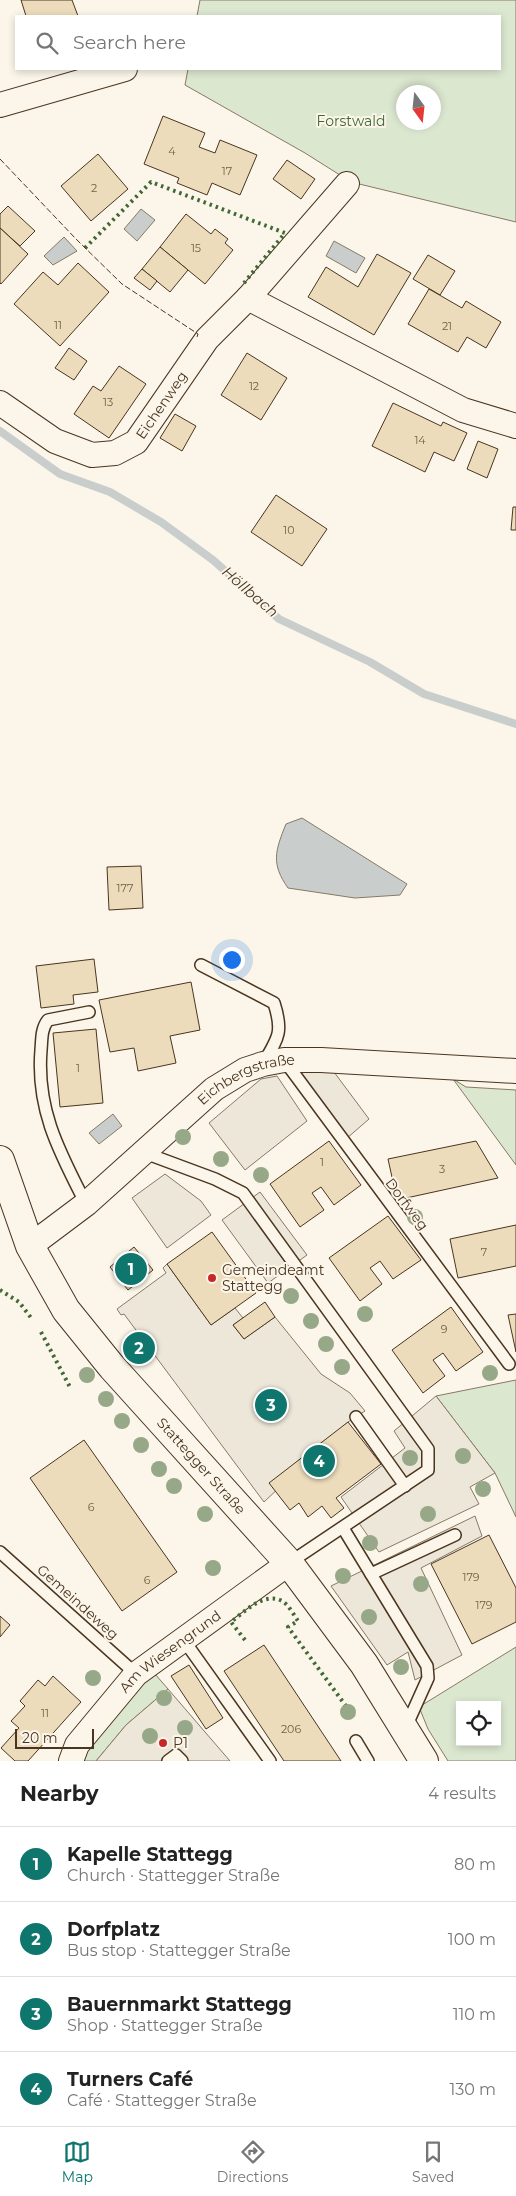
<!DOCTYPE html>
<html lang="en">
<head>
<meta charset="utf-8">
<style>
	body { margin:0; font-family:Montserrat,sans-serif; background:#f6f6f6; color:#222 }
	.controls { position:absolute; right:15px; bottom:15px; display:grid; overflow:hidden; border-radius:0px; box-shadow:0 2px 8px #0003 }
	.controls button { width:45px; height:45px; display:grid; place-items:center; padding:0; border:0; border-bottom:1px solid #e0e0e0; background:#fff; color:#222; font:25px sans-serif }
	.compass { position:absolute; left:396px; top:85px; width:45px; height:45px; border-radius:50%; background:#fff; box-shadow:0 2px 8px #0003; rotate:165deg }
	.scale { position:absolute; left:15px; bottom:12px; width:79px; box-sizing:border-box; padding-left:5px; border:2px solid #4a3520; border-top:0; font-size:14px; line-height:18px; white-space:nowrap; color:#4a3520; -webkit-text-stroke:4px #fbf6e9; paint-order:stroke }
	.you { position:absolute; left:231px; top:959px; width:18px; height:18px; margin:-12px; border:4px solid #fff; border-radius:50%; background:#1a73e8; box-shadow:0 0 0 8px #1a73e833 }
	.badge { display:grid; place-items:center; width:32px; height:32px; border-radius:50%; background:#0f766e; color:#fff; font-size:16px; font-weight:700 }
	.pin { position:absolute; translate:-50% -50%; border:2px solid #fff; box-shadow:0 1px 5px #0006 }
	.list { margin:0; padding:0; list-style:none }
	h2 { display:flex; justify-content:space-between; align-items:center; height:65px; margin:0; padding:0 20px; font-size:21px }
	h2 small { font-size:16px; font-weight:400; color:#767676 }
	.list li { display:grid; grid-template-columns:32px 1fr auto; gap:15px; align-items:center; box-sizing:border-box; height:75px; padding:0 20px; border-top:1px solid #e0e0e0 }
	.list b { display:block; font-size:19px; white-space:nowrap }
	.list p { margin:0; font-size:16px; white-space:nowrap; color:#767676 }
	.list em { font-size:16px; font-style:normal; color:#767676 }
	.icon { flex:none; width:28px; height:28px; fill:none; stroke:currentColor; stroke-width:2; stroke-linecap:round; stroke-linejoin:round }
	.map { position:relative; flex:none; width:516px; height:1761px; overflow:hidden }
	.search { position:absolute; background:#fff; box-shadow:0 2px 8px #0003; left:15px; right:15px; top:15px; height:55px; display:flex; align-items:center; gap:12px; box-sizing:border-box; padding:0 18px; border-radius:0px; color:#767676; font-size:19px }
	.sheet { height:365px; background:#fff }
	nav { display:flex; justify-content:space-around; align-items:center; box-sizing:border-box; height:70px; border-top:1px solid #e0e0e0; background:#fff; font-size:14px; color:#767676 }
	nav a { display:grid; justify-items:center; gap:2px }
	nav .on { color:#0f766e }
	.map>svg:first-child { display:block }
</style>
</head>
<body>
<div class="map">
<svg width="516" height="1761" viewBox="0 0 516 1761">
	<rect width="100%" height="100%" fill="#fbf6e9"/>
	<!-- green -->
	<g fill="#dce7d0" stroke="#887966" fill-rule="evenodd">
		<path d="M200,0H516V222L351,182L305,153L185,85L188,69H500V16H197ZM404,92H434V122H404Z"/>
		<polygon points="453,1079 466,1087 516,1090 516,1165"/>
		<polygon points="516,1380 516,1517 495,1473 436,1396"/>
		<path d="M516,1647V1761H448L428,1729L419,1707ZM460,1705H497V1742H460Z"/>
		<polygon points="155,1674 168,1689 126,1725 96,1761 79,1761 133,1691"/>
	</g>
	<!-- parking -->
	<g fill="#ede7d9" stroke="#887966">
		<polygon points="300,1072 334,1072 369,1119 346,1139"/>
		<polygon points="277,1076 307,1121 245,1170 209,1123 261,1079"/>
		<polygon points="165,1174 201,1201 211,1215 167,1248 132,1198"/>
		<polygon points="260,1192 307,1255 268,1283 222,1220"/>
		<polygon points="167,1264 211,1325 235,1308 243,1318 233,1325 244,1339 275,1317 321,1374 350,1393 365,1411 348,1422 264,1502 124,1314 121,1315 117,1309 166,1273 163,1268"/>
		<polygon points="436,1396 495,1473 470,1487 479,1504 379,1552 341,1497 405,1448 394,1431"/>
		<polygon points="475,1516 482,1536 421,1568 462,1655 415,1680 408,1652 387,1665 331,1586"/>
		<polygon points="168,1689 230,1761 96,1761 126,1725"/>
	</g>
	<!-- water -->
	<g fill="#c9cecd" stroke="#887966">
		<polygon points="141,209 155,220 137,241 124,229"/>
		<polygon points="64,237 77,251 53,265 44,256"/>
		<polygon points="334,241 365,258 356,273 326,256"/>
		<path d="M302,818L407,884L400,895L355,898L288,888C271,864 275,851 286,824Z"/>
		<polygon points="113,1114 122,1126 99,1144 89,1133"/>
	</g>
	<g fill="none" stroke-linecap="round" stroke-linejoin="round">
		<!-- stream -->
		<polyline stroke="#c9cecd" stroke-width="8" points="0,431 60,474 110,492 161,522 213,560 279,619 370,662 424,694 516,724"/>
	</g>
	<!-- building -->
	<g fill="#ecdcbc" stroke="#4a3520">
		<polygon points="21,0 72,0 78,16 26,16"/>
		<polygon points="163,116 205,133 199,147 215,153 220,140 257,155 240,195 212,183 207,195 177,183 179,178 144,164"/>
		<polygon points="98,154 128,189 91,221 61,186"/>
		<polygon points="287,160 315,179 301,199 273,179"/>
		<polygon points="8,206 35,231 20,246 0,228 0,214"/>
		<polygon points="186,214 211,234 215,229 228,239 225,243 233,250 205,284 160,247"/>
		<polygon points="0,228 28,254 1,284 0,283"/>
		<polygon points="160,247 188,270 170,292 142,269"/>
		<polygon points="377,254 411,273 374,335 308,297 326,267 358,287"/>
		<polygon points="428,255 455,271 440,295 413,279"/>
		<polygon points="78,263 109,292 60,346 14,304 43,272 58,285"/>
		<polygon points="142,269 157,281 150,290 134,278"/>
		<polygon points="429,289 462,308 466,301 501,322 486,348 467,337 458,352 408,324"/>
		<polygon points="69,348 87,361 74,380 55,368"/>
		<polygon points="247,353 287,378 261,420 221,395"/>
		<polygon points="119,366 146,384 109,438 74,414 93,386 101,391"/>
		<polygon points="393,403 441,426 443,422 467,433 454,461 434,452 425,472 372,446"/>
		<polygon points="175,414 196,426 182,451 160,438"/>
		<polygon points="478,441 498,449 487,478 467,469"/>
		<polygon points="276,495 327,529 302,566 251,532"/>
		<polygon points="513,507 516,507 516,530 511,530"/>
		<polygon points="141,866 143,908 109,910 107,867"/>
		<polygon points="94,959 98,992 73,995 74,1004 41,1008 36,966"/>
		<polygon points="191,982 200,1030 170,1036 176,1063 138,1071 134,1048 110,1052 99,1000"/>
		<polygon points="96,1029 103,1103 60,1107 53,1033"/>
		<polygon points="329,1141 361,1185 334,1205 321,1187 312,1193 324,1210 300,1227 270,1184"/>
		<polygon points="476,1141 498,1178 397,1200 388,1159"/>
		<polygon points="388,1216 421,1260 393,1279 380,1261 370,1268 382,1284 360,1301 329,1258"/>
		<polygon points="516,1225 516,1266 458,1278 450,1239"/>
		<polygon points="212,1232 256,1293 211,1325 167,1264"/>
		<polygon points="134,1247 153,1270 128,1290 110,1267"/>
		<polygon points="265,1302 275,1317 244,1339 233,1325"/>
		<polygon points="451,1307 483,1352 456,1371 443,1353 433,1360 445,1376 423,1393 392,1350"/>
		<polygon points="516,1314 516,1352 508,1315"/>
		<polygon points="348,1422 381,1464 336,1498 344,1508 331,1518 322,1506 308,1517 299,1503 290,1510 269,1483"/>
		<polygon points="84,1440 177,1572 122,1611 30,1478"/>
		<polygon points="489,1535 516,1588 516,1622 472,1644 431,1564"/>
		<polygon points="0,1616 10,1625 0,1637"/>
		<polygon points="264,1645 341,1761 284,1761 224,1671"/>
		<polygon points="189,1665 223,1718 206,1729 171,1676"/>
		<polygon points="53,1676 81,1702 28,1761 15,1761 1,1748 19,1728 11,1721 25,1706 20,1701 38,1680 45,1686"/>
	</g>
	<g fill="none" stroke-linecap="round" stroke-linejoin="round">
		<!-- service casing -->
		<g stroke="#4a3520" stroke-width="14">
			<g id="service">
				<path d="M201,965L274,1003C283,1031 279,1037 264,1062"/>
				<polyline points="284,1060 509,1364"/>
				<polyline points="145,1153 215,1179 243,1193 428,1449 428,1470 289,1563"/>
				<path d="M86,1204C60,1153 36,1110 41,1050C42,1039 41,1029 48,1020L89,1012"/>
				<polyline points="356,1417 405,1486"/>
				<polyline points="343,1528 427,1666 428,1678 405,1729"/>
				<polyline points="0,1552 136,1674"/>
				<polyline points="371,1574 455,1535"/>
				<polyline points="183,1639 270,1761"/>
				<polyline points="356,1741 368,1761"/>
				<polyline points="168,1761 176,1755 182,1761"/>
			</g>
		</g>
		<!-- minor casing -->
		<g stroke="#4a3520" stroke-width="26">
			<g id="minor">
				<polyline points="0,105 125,69"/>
				<polyline points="248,298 463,410 516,426"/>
				<path id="s1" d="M0,403L55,441L92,455L115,453L136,442L207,339L248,298L347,184"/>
				<path id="s2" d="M30,1246L86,1204L214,1089L245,1070L263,1064L284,1060H321L516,1071"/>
				<path id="s3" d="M71,1761L77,1745L136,1674L289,1563"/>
			</g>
		</g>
		<!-- secondary casing -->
		<g stroke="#4a3520" stroke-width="30">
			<g id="secondary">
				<path id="s4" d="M0,1160L30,1246L66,1310L112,1367L289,1563L364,1664L424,1761"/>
			</g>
		</g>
		<!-- service -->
		<use href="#service" stroke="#fbf6e9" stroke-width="11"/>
		<!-- minor -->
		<use href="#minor" stroke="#fbf6e9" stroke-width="24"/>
		<!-- secondary -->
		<use href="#secondary" stroke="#fbf6e9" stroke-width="28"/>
		<!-- hedge -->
		<g stroke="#436837" stroke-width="4" stroke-dasharray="2.5 4" stroke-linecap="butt">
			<polyline points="85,248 151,182 285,233 244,283"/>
			<polyline points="0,1290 19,1302 32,1319"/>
			<polyline points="41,1332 71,1389"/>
			<path d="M245,1640L231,1622C243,1613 262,1593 280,1600C288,1603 293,1614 298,1621L288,1627L354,1717"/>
		</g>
		<!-- fence -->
		<polyline stroke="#4a3520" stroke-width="1" stroke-dasharray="6 2.5" stroke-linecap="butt" points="0,159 76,239 122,284 198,334 197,337"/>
	</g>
	<!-- trees -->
	<g fill="#96a887">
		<circle cx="183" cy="1137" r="8"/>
		<circle cx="221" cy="1159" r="8"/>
		<circle cx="261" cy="1175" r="8"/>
		<circle cx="415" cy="1217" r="8"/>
		<circle cx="291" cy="1296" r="8"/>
		<circle cx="365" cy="1314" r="8"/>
		<circle cx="311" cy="1321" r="8"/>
		<circle cx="326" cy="1344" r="8"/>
		<circle cx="342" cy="1367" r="8"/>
		<circle cx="490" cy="1373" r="8"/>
		<circle cx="87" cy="1375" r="8"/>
		<circle cx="106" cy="1399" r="8"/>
		<circle cx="122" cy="1421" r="8"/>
		<circle cx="141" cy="1445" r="8"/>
		<circle cx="463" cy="1456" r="8"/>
		<circle cx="410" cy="1458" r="8"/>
		<circle cx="159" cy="1469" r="8"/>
		<circle cx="174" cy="1486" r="8"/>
		<circle cx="483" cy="1489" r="8"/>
		<circle cx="205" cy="1514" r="8"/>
		<circle cx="428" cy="1514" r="8"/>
		<circle cx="370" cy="1543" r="8"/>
		<circle cx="213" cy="1568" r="8"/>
		<circle cx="343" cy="1576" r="8"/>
		<circle cx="421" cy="1584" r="8"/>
		<circle cx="369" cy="1617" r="8"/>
		<circle cx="401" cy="1667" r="8"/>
		<circle cx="93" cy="1678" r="8"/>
		<circle cx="164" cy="1698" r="8"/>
		<circle cx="348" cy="1712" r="8"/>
		<circle cx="185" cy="1728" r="8"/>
		<circle cx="150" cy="1736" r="8"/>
	</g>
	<!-- markers -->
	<g fill="#c62828" stroke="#fbf6e9" stroke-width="2">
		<circle cx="212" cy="1278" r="5"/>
		<circle cx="163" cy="1743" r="5"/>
	</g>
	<g text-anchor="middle" stroke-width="4" stroke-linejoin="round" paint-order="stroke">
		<!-- number labels -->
		<g font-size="11" fill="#725f47">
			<text x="172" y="155">4</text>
			<text x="227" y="175">17</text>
			<text x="94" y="192">2</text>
			<text x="196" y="252">15</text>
			<text x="58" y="329">11</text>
			<text x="447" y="330">21</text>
			<text x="254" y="390">12</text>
			<text x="108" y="406">13</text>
			<text x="420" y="444">14</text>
			<text x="289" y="534">10</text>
			<text x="125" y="892">177</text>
			<text x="78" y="1072">1</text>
			<text x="322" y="1166">1</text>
			<text x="442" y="1173">3</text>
			<text x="484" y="1256">7</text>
			<text x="444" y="1333">9</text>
			<text x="91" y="1511">6</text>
			<text x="471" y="1581">179</text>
			<text x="147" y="1584">6</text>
			<text x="484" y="1609">179</text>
			<text x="45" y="1717">11</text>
			<text x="291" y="1733">206</text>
		</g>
		<!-- park labels -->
		<g font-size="14" fill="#436837" stroke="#fbf6e9">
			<text x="351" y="126">Forstwald</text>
		</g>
		<!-- street labels -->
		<g font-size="14" fill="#4a3520" stroke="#fbf6e9">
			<text dy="5" stroke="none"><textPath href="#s1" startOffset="198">Eichenweg</textPath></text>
			<text dy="5" stroke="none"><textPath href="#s2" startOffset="276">Eichbergstraße</textPath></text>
			<text transform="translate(407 1204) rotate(53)" y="5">Dorfweg</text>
			<text dy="5" stroke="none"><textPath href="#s4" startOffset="371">Stattegger Straße</textPath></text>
			<text transform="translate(78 1602) rotate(42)" y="5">Gemeindeweg</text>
			<text dy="5" stroke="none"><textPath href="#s3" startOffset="150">Am Wiesengrund</textPath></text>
		</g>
		<!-- poi labels -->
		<g font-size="14" fill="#4a3520" stroke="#fbf6e9" text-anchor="start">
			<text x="222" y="1275">Gemeindeamt<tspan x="222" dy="16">Stattegg</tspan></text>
			<text x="173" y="1748">P1</text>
		</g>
		<!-- water labels -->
		<g font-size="15" font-style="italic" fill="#4a3520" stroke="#fbf6e9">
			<text transform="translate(250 592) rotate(41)" y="5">Höllbach</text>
		</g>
	</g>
</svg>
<div class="controls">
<button><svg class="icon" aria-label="locate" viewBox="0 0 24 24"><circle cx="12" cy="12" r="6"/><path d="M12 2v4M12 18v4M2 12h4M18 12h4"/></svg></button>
</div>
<svg class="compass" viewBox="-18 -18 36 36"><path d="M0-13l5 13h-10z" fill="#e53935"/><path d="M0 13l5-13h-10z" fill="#767676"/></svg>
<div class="scale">20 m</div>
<div class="you"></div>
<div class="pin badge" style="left:131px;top:1269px">1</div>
<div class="pin badge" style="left:139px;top:1348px">2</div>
<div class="pin badge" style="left:271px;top:1405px">3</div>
<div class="pin badge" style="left:319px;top:1461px">4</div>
<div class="search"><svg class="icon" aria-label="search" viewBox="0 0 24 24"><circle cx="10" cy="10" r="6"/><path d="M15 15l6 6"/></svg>Search here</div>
</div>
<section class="sheet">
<h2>Nearby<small>4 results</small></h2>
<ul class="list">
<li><span class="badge">1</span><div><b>Kapelle Stattegg</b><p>Church · Stattegger Straße</p></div><em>80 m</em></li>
<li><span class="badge">2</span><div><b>Dorfplatz</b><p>Bus stop · Stattegger Straße</p></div><em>100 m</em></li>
<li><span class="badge">3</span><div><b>Bauernmarkt Stattegg</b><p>Shop · Stattegger Straße</p></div><em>110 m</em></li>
<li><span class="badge">4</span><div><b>Turners Café</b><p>Café · Stattegger Straße</p></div><em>130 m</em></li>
</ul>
</section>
<nav>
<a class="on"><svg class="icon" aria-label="map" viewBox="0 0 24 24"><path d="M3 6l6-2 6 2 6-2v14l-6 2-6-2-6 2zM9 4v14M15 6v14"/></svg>Map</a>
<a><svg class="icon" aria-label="directions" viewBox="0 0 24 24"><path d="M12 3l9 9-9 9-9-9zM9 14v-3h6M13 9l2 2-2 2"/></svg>Directions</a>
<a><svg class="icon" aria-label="saved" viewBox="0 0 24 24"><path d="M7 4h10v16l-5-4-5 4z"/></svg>Saved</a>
</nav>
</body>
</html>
